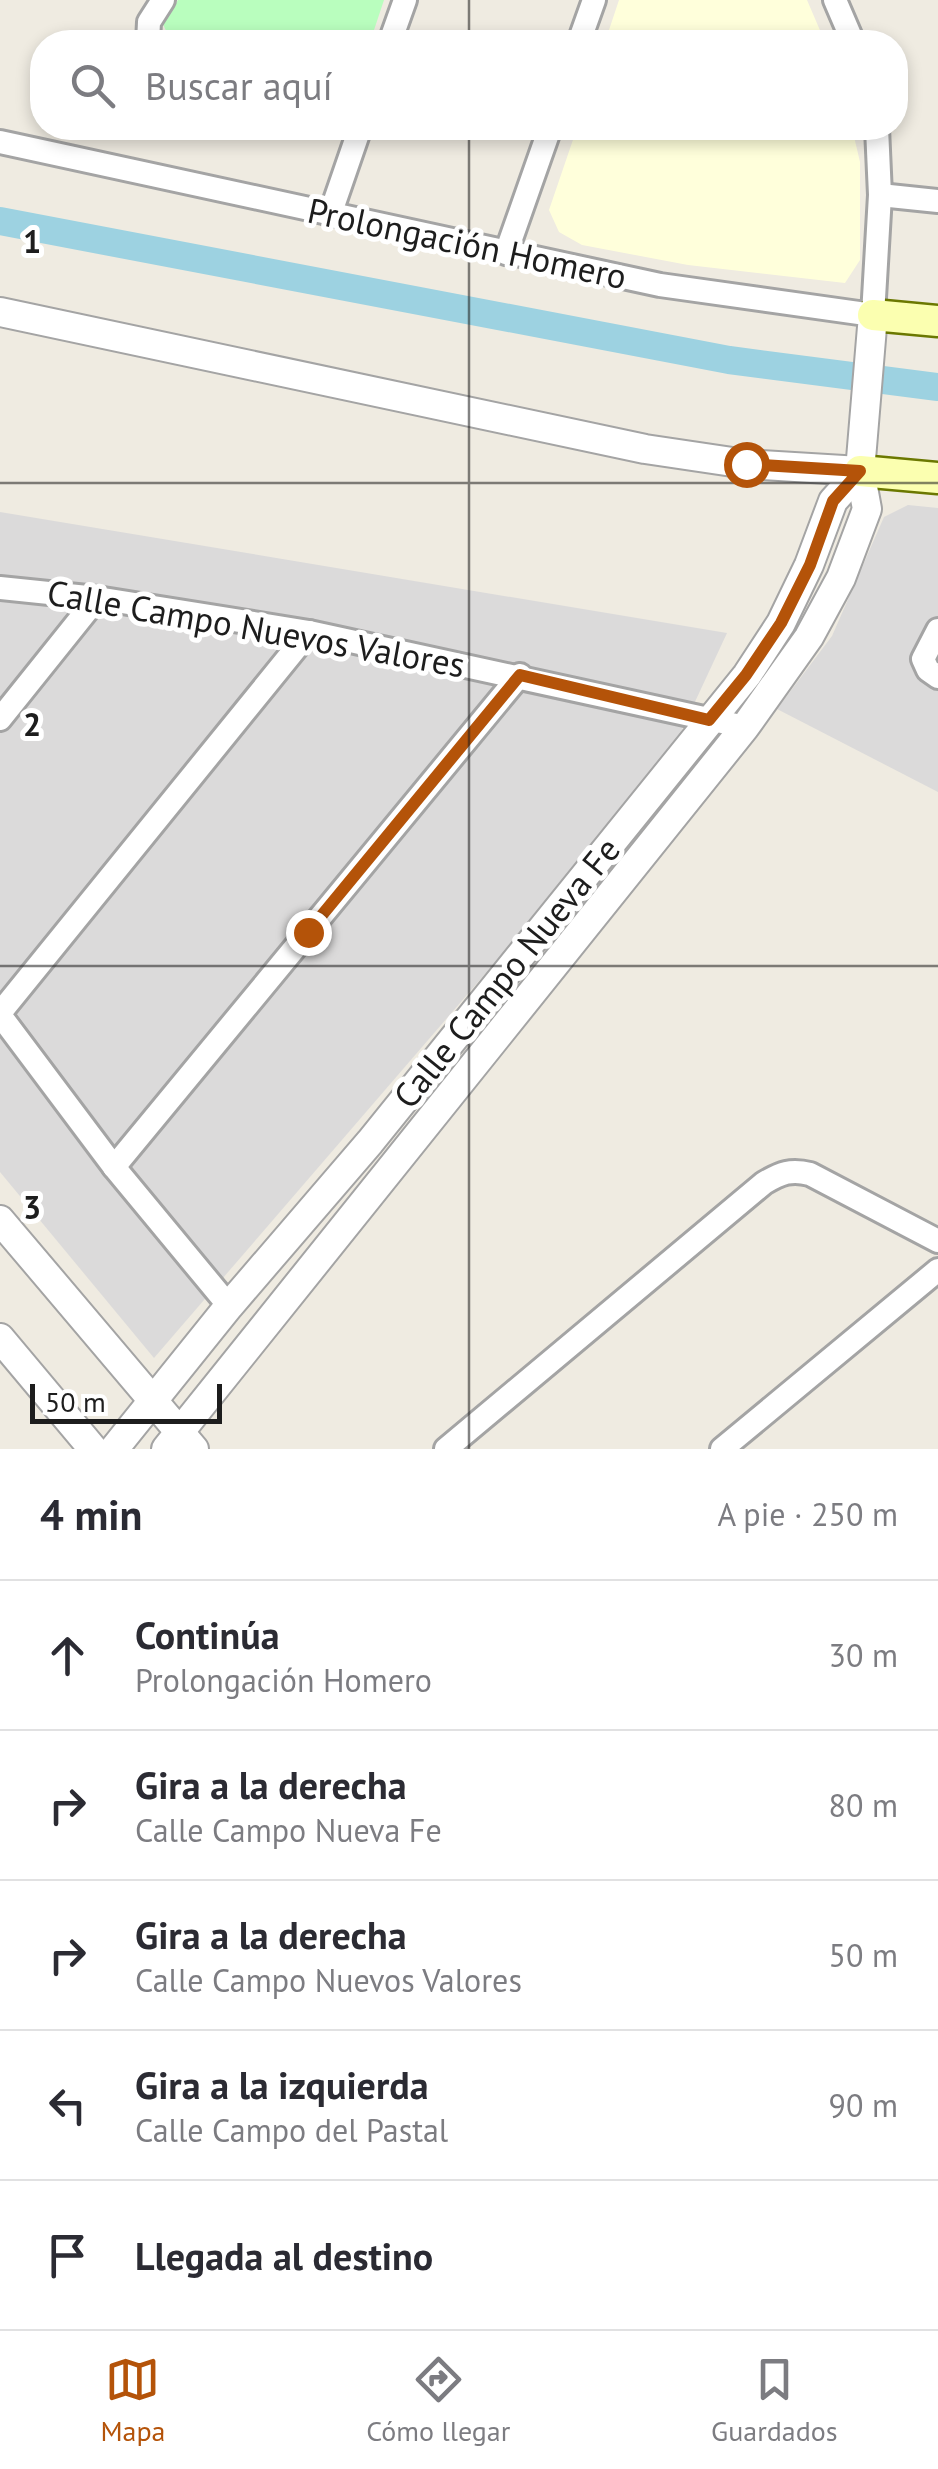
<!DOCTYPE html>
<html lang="es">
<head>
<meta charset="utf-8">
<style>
	body { margin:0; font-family:"PT Sans",sans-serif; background:#f7f7f7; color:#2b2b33 }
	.scale { position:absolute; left:30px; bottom:25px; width:192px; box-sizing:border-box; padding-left:10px; border:5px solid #1d1d1d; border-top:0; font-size:28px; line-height:35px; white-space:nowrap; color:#1d1d1d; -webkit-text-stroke:8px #fff; paint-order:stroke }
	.stop { position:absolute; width:30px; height:30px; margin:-22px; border:8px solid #b45309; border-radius:50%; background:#fff }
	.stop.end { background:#b45309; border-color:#fff; box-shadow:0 2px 10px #0008 }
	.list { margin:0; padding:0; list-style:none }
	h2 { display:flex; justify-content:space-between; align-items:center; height:130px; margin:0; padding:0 40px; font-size:42px }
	h2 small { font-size:32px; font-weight:400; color:#7c7c81 }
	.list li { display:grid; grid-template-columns:65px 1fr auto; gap:30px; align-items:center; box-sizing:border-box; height:150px; padding:0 40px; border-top:2px solid #e1e1e2 }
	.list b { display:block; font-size:38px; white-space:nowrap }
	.list p { margin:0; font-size:32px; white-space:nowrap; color:#7c7c81 }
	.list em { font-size:32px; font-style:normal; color:#7c7c81 }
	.icon { flex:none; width:55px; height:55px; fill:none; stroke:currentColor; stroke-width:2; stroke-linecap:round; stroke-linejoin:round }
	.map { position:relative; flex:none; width:938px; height:1449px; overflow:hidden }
	.search { position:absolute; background:#fff; box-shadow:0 5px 15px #0003; left:30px; right:30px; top:30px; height:110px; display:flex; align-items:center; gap:25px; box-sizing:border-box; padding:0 35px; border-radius:40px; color:#7c7c81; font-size:38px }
	.sheet { height:880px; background:#fff }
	nav { display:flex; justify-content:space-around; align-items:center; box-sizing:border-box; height:140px; border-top:2px solid #e1e1e2; background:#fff; font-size:28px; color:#7c7c81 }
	nav a { display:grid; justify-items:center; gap:5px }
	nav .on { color:#b45309 }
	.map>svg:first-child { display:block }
</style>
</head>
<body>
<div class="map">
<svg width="938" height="1449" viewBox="0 0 938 1449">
	<rect width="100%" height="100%" fill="#efebe1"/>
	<!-- residential -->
	<g fill="#dbdada">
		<polygon points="908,505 938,508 938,792 777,709 832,636 884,517"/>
		<polygon points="0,512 727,633 666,764 154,1358 0,1172"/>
	</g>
	<!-- education -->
	<g fill="#ffffdb">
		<polygon points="619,0 807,0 825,42 605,42"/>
		<polygon points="577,128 852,128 860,162 860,260 845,283 688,265 582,245 559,232 549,210"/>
	</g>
	<!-- park -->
	<polygon fill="#b9febe" points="178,0 384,0 370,42 171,42 163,24"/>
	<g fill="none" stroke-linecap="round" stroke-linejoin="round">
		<!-- canal -->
		<polyline stroke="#9dd2e1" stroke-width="28" points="0,221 729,360 938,387"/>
		<!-- minor casing -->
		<g stroke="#a4a4a4" stroke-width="28">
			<g id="minor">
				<polyline points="835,0 853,42"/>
				<polyline points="148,42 149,22 163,0"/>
				<polyline points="390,42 405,0"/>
				<polyline points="579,42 594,0"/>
				<polyline points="0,142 660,285 873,315 880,195 877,128"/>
				<polyline points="880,195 938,201"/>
				<polyline points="330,215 360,128"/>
				<polyline points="506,253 550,128"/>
				<polyline points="0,588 97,598 309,632 745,727"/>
				<polyline points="938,630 923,659 928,670 938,677"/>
				<polyline points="0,719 97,598"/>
				<polyline points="0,1013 309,632"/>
				<polyline points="0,1015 114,1167 229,1306"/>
				<polyline points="114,1167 520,675"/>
				<path d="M446,1449L764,1183C781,1173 791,1169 810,1174L938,1241"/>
				<polyline points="722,1449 938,1270"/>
			</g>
		</g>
		<!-- tertiary casing -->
		<g stroke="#a4a4a4" stroke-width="32">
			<g id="tertiary">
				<polyline points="0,312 645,449 746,464 860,471"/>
				<polyline points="0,1220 194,1449"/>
				<polyline points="0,1338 93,1449"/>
				<polyline points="114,1449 229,1306 370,1142 747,675 781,623 809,565 833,501 860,471"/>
				<polyline points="166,1449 745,727 809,637 841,578 867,509 860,471 873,315"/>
			</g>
		</g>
		<!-- secondary casing -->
		<g stroke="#6b7800" stroke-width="35">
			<g id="secondary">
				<polyline points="873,315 938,321"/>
				<polyline points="860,471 938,478"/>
			</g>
		</g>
		<!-- minor -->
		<use href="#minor" stroke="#fff" stroke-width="22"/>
		<!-- tertiary -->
		<use href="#tertiary" stroke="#fff" stroke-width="28"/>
		<!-- secondary -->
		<use href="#secondary" stroke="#fbffb0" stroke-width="30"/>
	</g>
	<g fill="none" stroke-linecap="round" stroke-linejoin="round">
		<!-- route -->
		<polyline stroke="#b45309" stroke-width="12" points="308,932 520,675 709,720 746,675 781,623 810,565 833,501 860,471 746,464"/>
	</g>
	<!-- grid -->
	<path fill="none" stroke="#1d1d1d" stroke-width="2.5" stroke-opacity="0.55" d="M469,0V42M469,128V1449M0,483H938M0,966H938"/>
	<g text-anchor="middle" stroke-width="10" stroke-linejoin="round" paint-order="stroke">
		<!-- street labels -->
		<g font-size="35" fill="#1d1d1d" stroke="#fff">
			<text transform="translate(467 244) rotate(12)" y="12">Prolongación Homero</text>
			<text transform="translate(256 629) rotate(10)" y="12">Calle Campo Nuevos Valores</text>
			<text transform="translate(507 973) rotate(-51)" y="12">Calle Campo Nueva Fe</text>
		</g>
	</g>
	<g font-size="32" text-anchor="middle" font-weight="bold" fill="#1d1d1d" stroke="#fff" stroke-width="10" stroke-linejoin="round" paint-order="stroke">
		<text x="32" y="253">1</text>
		<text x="32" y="736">2</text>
		<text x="32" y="1219">3</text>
	</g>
</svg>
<div class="scale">50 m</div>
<div class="stop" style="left:746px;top:464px"></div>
<div class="stop end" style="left:308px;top:932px"></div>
<div class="search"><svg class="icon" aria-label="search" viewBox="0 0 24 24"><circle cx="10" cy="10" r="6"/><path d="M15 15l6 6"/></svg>Buscar aquí</div>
</div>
<section class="sheet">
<h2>4 min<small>A pie · 250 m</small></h2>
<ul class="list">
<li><svg class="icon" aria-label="ahead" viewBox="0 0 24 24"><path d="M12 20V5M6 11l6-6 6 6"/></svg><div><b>Continúa</b><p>Prolongación Homero</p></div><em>30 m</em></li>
<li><svg class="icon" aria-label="right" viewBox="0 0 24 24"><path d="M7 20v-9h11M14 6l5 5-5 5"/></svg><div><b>Gira a la derecha</b><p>Calle Campo Nueva Fe</p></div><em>80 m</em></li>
<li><svg class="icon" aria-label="right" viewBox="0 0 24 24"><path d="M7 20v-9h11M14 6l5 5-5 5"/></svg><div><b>Gira a la derecha</b><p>Calle Campo Nuevos Valores</p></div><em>50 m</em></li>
<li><svg class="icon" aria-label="left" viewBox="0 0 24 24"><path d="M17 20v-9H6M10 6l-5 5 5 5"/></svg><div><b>Gira a la izquierda</b><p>Calle Campo del Pastal</p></div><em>90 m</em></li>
<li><svg class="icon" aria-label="arrive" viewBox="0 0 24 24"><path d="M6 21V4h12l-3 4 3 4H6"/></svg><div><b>Llegada al destino</b></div></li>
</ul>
</section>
<nav>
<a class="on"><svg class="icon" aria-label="map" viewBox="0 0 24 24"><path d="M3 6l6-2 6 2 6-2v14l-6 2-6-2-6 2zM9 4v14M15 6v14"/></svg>Mapa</a>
<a><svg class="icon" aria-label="directions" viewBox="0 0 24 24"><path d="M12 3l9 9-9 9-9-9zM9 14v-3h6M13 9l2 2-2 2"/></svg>Cómo llegar</a>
<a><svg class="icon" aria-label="saved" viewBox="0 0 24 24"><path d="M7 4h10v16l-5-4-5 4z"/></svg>Guardados</a>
</nav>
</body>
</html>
